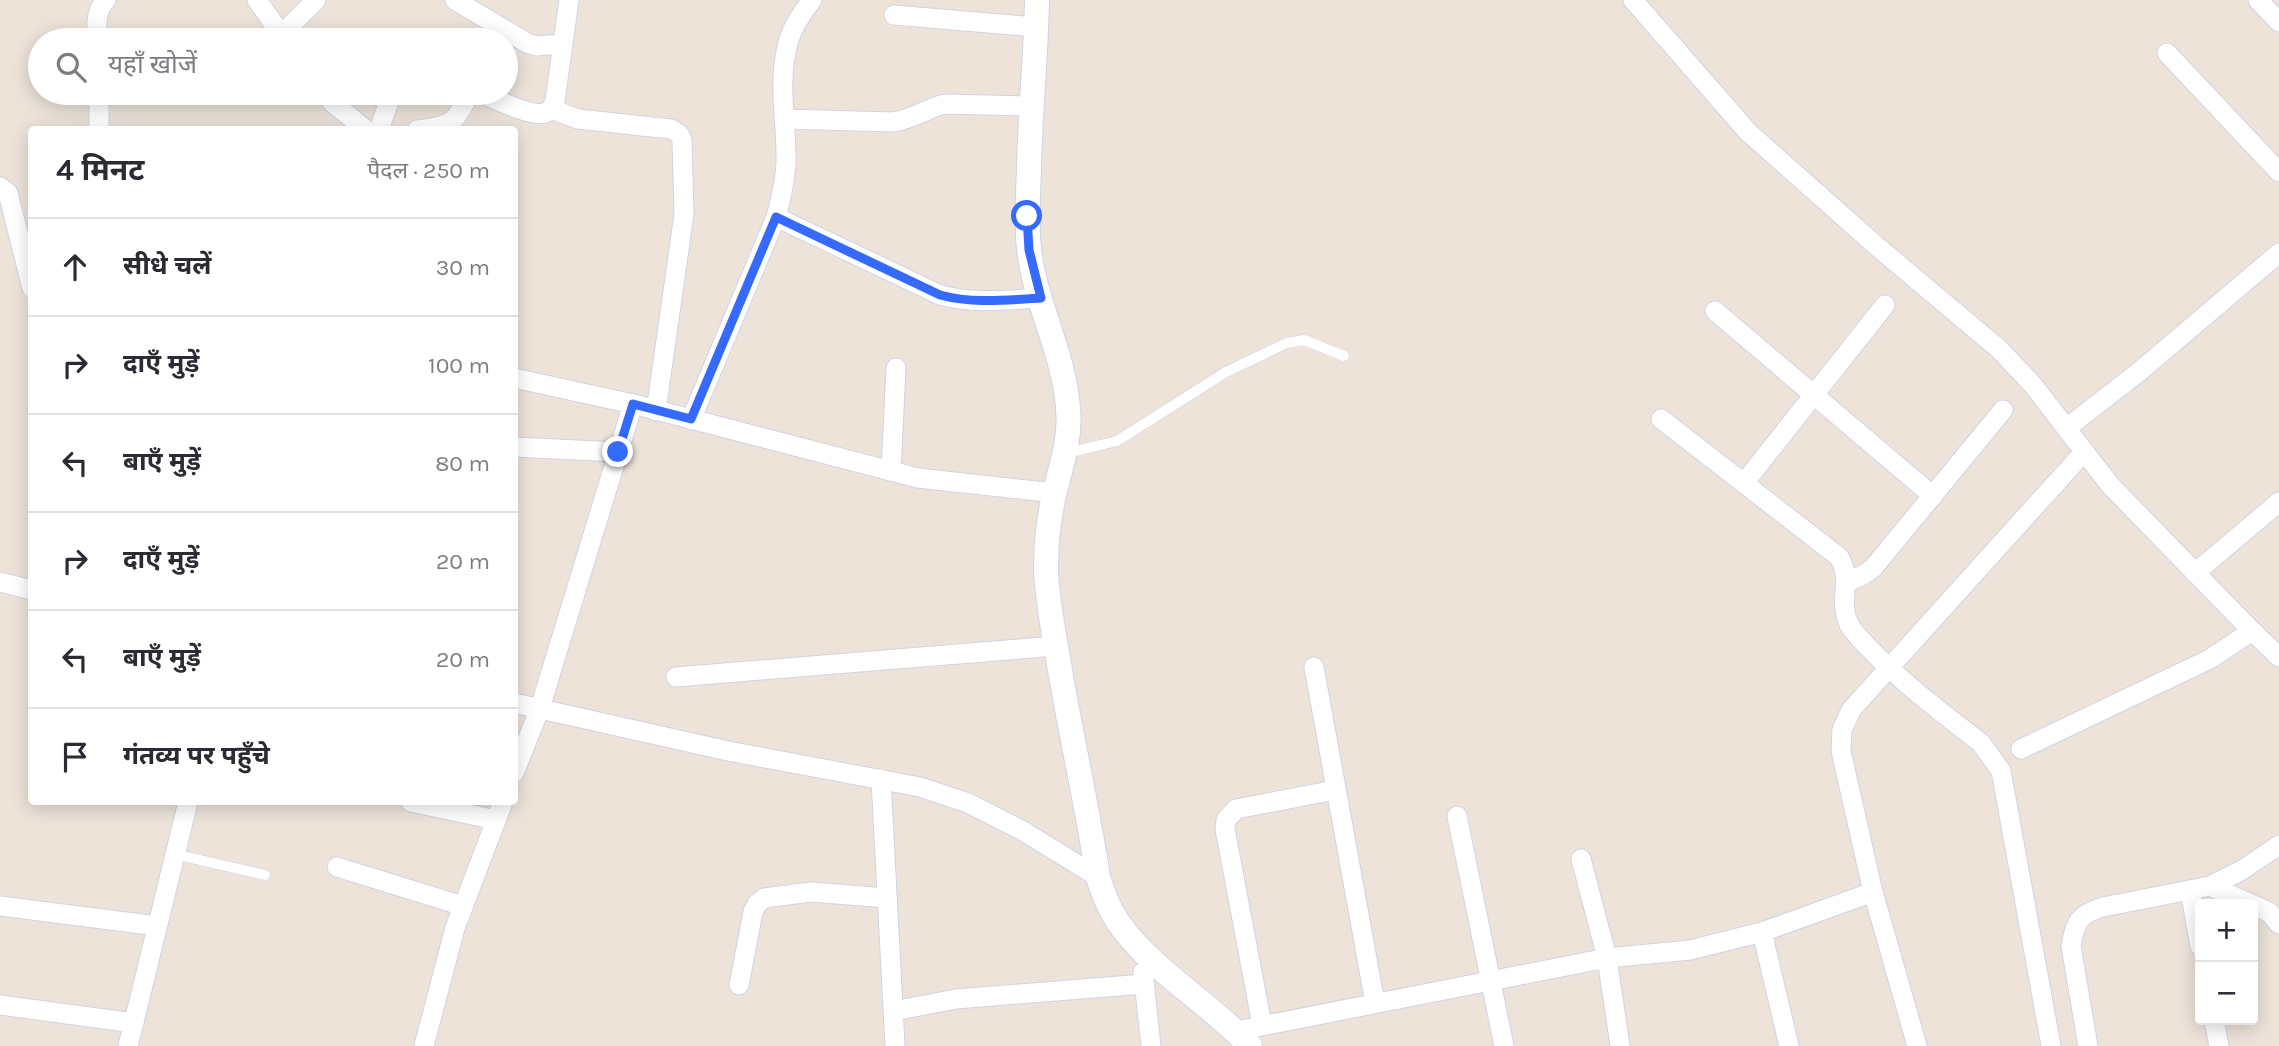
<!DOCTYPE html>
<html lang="hi">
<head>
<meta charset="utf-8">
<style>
	body { margin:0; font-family:Karla,"Noto Sans Devanagari",sans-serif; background:#f2f2f3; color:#2b2b33 }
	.controls { position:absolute; right:21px; bottom:21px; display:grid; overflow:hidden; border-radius:7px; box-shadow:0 4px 18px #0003 }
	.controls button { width:63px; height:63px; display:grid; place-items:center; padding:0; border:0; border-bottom:2px solid #e1e1e2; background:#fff; color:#2b2b33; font:35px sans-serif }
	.stop { position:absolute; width:21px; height:21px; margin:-16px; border:5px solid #356aff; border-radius:50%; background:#fff }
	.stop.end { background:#356aff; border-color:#fff; box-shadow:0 2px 7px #0008 }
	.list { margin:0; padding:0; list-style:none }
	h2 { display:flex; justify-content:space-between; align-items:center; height:91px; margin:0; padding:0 28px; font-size:30px }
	h2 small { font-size:23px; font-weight:400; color:#7c7c81 }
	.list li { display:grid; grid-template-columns:46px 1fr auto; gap:21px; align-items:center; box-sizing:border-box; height:98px; padding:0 28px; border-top:2px solid #e1e1e2 }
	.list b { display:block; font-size:26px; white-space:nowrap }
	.list em { font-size:23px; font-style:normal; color:#7c7c81 }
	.icon { flex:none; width:38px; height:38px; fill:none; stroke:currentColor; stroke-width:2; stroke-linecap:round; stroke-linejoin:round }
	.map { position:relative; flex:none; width:2279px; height:1046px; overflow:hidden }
	.search { position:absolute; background:#fff; box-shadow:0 4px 18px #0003; left:28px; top:28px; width:490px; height:77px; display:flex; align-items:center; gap:18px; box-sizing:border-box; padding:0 24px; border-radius:38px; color:#7c7c81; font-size:26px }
	.panel { position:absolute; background:#fff; box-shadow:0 4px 18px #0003; left:28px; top:126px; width:490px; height:679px; border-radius:7px }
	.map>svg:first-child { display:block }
</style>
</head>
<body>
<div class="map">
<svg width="2279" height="1046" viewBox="0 0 2279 1046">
	<rect width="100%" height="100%" fill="#ede3d9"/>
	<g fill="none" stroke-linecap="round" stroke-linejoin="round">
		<!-- service casing -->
		<g stroke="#cfd4e4" stroke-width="11">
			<g id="service">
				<polyline points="1067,453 1117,441 1226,372 1287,343 1304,340 1344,356"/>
				<polyline points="174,854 265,875"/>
			</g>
		</g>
		<!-- minor casing -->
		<g stroke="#cfd4e4" stroke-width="21">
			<g id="minor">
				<polyline points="257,0 285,40"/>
				<polyline points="455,0 527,43 536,46 562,44"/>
				<polyline points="1633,0 1748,132 1880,249 1999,349 2033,385 2110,485 2252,631 2279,657"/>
				<polyline points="2258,0 2279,22"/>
				<polyline points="894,15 1036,27"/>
				<path d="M97,40C97,25 95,11 106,0"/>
				<polyline points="276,40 316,0"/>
				<polyline points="2167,53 2279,172"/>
				<polyline points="99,93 99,130"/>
				<polyline points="325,93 333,103 366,130"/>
				<polyline points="551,109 578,119 671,129 679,134 682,140 684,214 656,411"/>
				<path d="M784,119L893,122C912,120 927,108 945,104L1031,106"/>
				<polyline points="379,130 392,93"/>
				<path d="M417,130C428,128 445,128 454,119C464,109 464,94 481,93C495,99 531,117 545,113C551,111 553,106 555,101L569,0"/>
				<polyline points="0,187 8,193 32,288"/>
				<path d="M776,217L940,295C973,304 1007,300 1041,298"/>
				<polyline points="1715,311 1933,496"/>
				<polyline points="514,378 633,404 918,478 1055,493"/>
				<path d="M1661,419L1839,557C1853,580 1839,597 1847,619C1850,630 1859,637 1866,645C1901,682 1941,712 1981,743L2001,771L2051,1046"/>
				<path d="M691,420L776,217C781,199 785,182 786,163C787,124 777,82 788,43C792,27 802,13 812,0"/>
				<polyline points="2068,427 2140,371 2279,253"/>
				<polyline points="514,447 618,452"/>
				<polyline points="891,471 896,368"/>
				<polyline points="1744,483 1885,305"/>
				<polyline points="2195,573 2279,502"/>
				<polyline points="0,582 32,590"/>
				<polyline points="1847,582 1863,575 1873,568 2003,410"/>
				<polyline points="1314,667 1375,1003"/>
				<polyline points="676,677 1056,646"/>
				<polyline points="514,703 728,751 920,787 968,803 1023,831 1098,877"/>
				<polyline points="2021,749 2210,659 2252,631"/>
				<polyline points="514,773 540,708 633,404"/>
				<polyline points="881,779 895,1046"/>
				<polyline points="411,802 496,820"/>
				<polyline points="1457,816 1504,1046"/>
				<polyline points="1581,859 1607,958 1620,1046"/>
				<polyline points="337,867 463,906"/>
				<polyline points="2210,886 2269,912 2279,924"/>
				<polyline points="2190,890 2200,946"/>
				<polyline points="0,906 157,926"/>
				<polyline points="1762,932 1789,1046"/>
				<polyline points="1143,972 1151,1046"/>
				<polyline points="739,985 753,912 757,904 764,898 811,892 887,898"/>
				<polyline points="0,1005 134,1023"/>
				<polyline points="893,1011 956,999 1144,984"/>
				<polyline points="2214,1020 2219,1046"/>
				<polyline points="1262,1025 1225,829 1226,820 1236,809 1335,790"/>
				<polyline points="1236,1031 1607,958 1690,950 1762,932 1873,892"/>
				<polyline points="128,1046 188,802"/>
				<polyline points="424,1046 455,928 503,802"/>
				<polyline points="1917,1046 1873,892 1841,751 1842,730 1851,710 2084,452"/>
				<path d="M2088,1046L2071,946C2075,922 2079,914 2103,907L2210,886L2242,870L2279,845"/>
			</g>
		</g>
		<!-- tertiary casing -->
		<g stroke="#cfd4e4" stroke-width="26">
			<path id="tertiary" d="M1037,0C1036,56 1030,113 1029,169C1028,196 1026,222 1029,249C1035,303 1064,353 1068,408C1071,437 1062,463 1055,491C1049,516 1046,544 1046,569C1047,599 1053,629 1058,658C1070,732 1087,804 1098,877C1103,893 1109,909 1118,922C1153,972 1209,1002 1250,1046"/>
		</g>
		<!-- service -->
		<use href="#service" stroke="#fff" stroke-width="10"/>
		<!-- minor -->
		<use href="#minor" stroke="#fff" stroke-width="19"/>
		<!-- tertiary -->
		<use href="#tertiary" stroke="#fff" stroke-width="24"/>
	</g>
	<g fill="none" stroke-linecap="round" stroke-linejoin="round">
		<!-- route -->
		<path stroke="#356aff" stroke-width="9" d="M618,452L633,404L691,419L776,217L940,295C973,304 1007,300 1041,298L1029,250L1027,216"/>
	</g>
</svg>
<div class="controls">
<button>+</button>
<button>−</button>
</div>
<div class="stop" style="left:1027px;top:216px"></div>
<div class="stop end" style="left:618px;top:452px"></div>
<div class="search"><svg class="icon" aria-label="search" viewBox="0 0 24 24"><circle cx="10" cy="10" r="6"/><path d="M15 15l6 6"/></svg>यहाँ खोजें</div>
<section class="panel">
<h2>4 मिनट<small>पैदल · 250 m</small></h2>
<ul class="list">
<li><svg class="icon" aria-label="ahead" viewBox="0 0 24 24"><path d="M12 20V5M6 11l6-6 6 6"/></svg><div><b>सीधे चलें</b></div><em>30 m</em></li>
<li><svg class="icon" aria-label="right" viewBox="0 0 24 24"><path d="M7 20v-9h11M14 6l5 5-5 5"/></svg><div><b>दाएँ मुड़ें</b></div><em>100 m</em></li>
<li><svg class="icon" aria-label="left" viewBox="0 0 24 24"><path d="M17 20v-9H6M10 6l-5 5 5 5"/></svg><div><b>बाएँ मुड़ें</b></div><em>80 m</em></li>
<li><svg class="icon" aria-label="right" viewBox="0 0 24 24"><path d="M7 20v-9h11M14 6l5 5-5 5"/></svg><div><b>दाएँ मुड़ें</b></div><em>20 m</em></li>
<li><svg class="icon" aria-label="left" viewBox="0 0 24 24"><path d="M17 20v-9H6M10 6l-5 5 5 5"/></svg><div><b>बाएँ मुड़ें</b></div><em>20 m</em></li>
<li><svg class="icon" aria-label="arrive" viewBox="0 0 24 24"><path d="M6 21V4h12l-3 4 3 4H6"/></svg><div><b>गंतव्य पर पहुँचे</b></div></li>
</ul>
</section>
</div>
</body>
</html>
